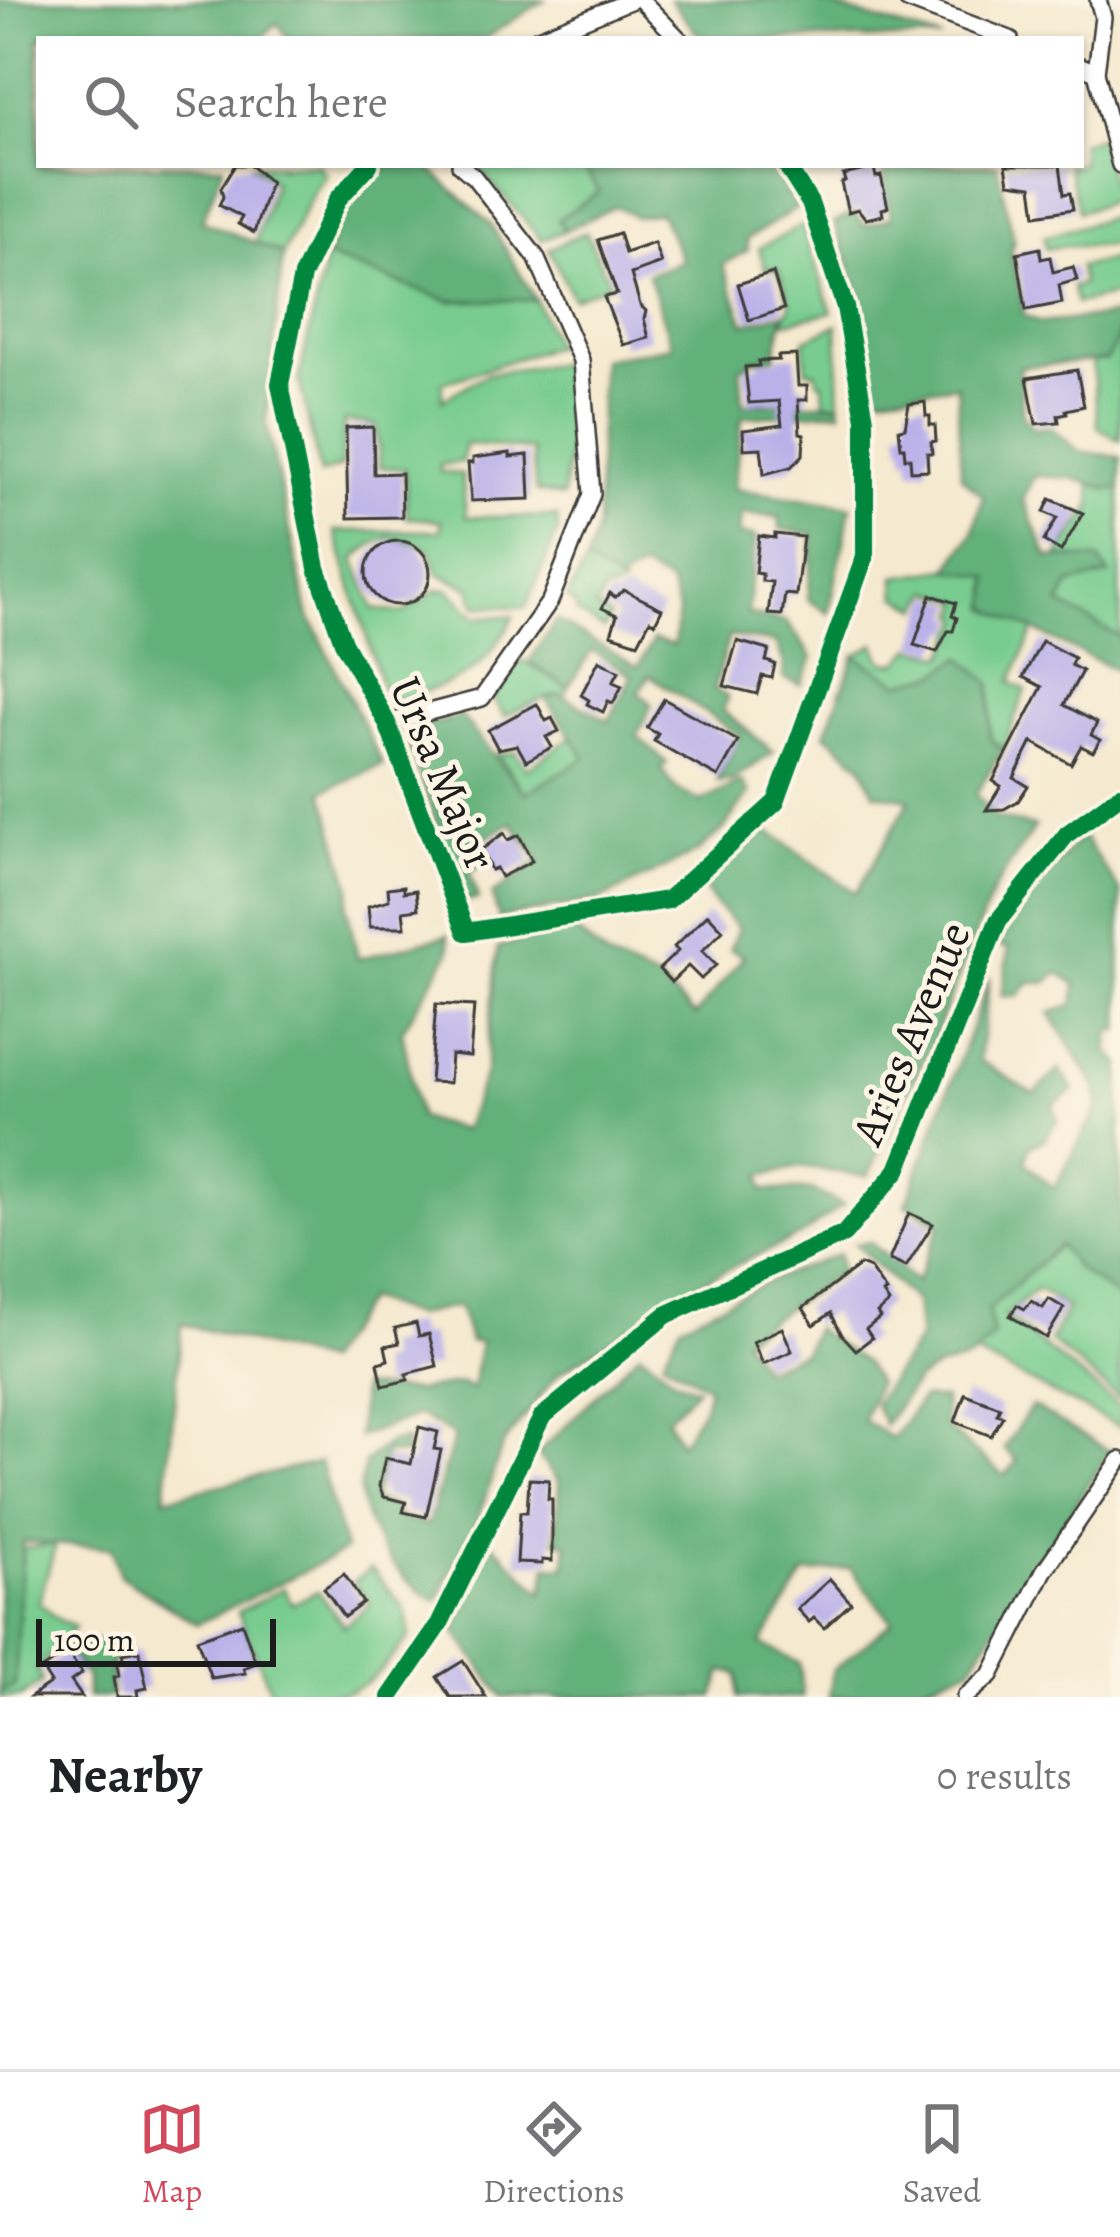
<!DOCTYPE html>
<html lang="en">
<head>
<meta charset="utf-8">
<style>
	body { margin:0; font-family:Alegreya,serif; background:#f6f6f6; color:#202124 }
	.scale { position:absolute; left:36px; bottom:30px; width:240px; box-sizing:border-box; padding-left:12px; border:6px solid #1c1c1c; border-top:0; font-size:33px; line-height:42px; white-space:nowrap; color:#1c1c1c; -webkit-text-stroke:9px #fcf5e5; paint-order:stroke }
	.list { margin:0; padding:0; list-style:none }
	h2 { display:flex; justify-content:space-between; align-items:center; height:156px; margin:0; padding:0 48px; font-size:51px }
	h2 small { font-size:39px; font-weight:400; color:#757577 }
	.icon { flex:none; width:66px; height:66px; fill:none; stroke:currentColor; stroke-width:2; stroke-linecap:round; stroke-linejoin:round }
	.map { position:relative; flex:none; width:1120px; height:1697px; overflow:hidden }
	.search { position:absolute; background:#fff; box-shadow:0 3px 9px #0004; left:36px; right:36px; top:36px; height:132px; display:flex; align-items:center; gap:30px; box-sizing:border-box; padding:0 42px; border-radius:0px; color:#757577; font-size:45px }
	.sheet { height:372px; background:#fff }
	nav { display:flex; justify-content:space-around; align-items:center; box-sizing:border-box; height:168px; border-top:3px solid #e0e0e0; background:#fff; font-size:33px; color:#757577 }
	nav a { display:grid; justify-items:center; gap:6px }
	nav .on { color:#d1495b }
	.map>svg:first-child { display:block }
</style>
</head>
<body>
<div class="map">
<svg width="1120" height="1697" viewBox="0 0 1120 1697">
	<rect width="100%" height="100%" fill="#fcf5e5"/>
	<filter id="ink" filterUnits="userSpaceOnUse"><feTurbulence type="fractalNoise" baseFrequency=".00833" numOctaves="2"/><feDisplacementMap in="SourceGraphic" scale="24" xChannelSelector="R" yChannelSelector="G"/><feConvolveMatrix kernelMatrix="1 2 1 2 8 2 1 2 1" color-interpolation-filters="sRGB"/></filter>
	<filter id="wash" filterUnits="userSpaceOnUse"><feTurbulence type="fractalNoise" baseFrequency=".004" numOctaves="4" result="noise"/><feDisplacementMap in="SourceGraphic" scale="48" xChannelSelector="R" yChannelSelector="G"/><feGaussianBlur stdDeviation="2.7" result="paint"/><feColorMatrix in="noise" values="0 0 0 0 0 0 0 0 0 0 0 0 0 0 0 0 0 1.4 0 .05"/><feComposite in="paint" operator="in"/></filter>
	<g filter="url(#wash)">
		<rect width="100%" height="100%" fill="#f5e9cf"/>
		<!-- green -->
		<g fill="#78cc90" stroke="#4a7456" stroke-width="3">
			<polygon points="1101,137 1114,200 1079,212 1067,165 1081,165 1081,142"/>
			<polygon points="253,165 278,165 283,169 281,165 319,165 326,175 313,193 283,254 255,243 274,182"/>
			<polygon points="476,165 582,165 599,192 558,219 564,231 542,240"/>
			<path d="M1118,215L1120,244C1094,250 1071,242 1046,249L1044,237Z"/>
			<polygon points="802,226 832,312 782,323 791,305 778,269 765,269 759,248"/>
			<polygon points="586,232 610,284 573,298 549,249"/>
			<path d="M326,257L450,301L536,300L555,346L442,383V400L487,374L561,363L569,447L563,497L536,491L532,450L465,444L462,462L440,465V472L462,474L466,517H557L558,531L526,607L477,606L469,587L438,574L429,549C396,535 382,532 355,559L374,609L403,613L436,590L448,589L476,617L514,616C478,682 454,683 386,702L335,531H441V520L407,518L405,469L380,467L376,425L344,421L341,467L320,474L299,379Z"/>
			<polygon points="1120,258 1120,294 1076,304 1072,287 1082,284 1079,267"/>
			<polygon points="837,325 840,403 824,403 823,383 818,381 816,372 806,370 804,340"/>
			<polygon points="1120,333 1120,441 1098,427 1092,360 1107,359"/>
			<polygon points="1091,484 1107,489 1120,488 1120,637 1060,605 1069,584 1108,575 1099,560 1058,557 1092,506"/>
			<polygon points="586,563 623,585 613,591 606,589 596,608 610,617 604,629 576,612 576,605 567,598"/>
			<polygon points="948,569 990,577 988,608 1034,630 1011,682 1026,690 1003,749 990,739 991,684 937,674 900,683 855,656 875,644 883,662 899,663 912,648 945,656 962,618 957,614 962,601 930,591 920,608 897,596 896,577"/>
			<polygon points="522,660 568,688 564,697 545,698 504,716 491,696"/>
			<polygon points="574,735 586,759 525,793 497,754 515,752 527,769"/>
			<polygon points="1060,1245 1077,1269 1120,1299 1120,1399 1050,1341 1068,1308 1037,1289 1005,1316 1120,1407 1120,1427 975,1354 993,1336 988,1310"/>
			<polygon points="56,1544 39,1602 57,1619 75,1627 37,1669 42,1682 21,1697 0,1697 0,1692 13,1686 22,1549"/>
			<path d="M371,1569L406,1610L410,1636C360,1697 355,1697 273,1697L238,1612L284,1588L292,1604L318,1591L344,1626L370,1604L354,1581Z"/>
		</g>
		<!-- forest -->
		<g fill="#62b07a" stroke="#3f664b" stroke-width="3">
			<path d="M0,0H545L484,39H289L277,23L260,39H39V165H224L202,221L283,254L266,422L308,613L383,765L323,791L351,887L347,906L358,959L448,935L450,952L402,1031L419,1118L463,1130L485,1073L498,947L571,927L608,959L658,980L695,1016L744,956L730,949L738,928L711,900L703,885L765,829L856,893L910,799L874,793L862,765L825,734L855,656L900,683L937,674L962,657L991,684L990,739L1003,749L976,794L996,818L1035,827L994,889L930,1047L868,1176L799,1167L761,1176L763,1190H812L843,1205L803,1234L703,1281L558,1374L503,1444L479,1516L437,1601C402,1587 362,1529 360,1492C359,1483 364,1471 365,1462L388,1443L406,1440L405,1454L385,1453L373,1500L395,1507L397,1517L428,1525L454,1436L418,1415L358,1437L361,1387L417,1391L460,1383L472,1389L480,1342H470L458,1306L413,1316L367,1299L324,1362L182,1324L165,1498L320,1462L345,1551L197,1624L120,1576L112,1548L23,1542L15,1686L0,1692Z"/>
			<polygon points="670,0 811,0 942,39 702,39"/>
			<polygon points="382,165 425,165 490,223 536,300 450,301 326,257 339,217"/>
			<polygon points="582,165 768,165 797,208 747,239 748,250 723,265 745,324 784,313 775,357 756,359 740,368 743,404 840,403 841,411 742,417 734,489 851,506 829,613 808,600 813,534 780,529 779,517 741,514 739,535 755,536 748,614 787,622 813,658 801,685 783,678 784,664 776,643 729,636 714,689 728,697 723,711 774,752 733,780 717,782 740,736 649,675 639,693 652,704 637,736 667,763 661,769 676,789 701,802 742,781 749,793 723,830 697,852 600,900 499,918 492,895 540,861 512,823 474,844 479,867 469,872 478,899 465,901 403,732 461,716 525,793 586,758 545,698 560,694 609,721 632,675 592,650 568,688 529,662 556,620 638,667 653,640 674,645 678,611 670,584 642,569 618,582 586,563 597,526 601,359 672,346 648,274 682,261 660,213 635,217 616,206 564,231 558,219 599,192"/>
			<polygon points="875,165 997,165 1014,240 1011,250 1024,315 1041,323 1120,315 1120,333 1107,360 1019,367 1023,416 1034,429 1050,427 1079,451 1120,457 1120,488 1107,489 1072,478 1035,476 1023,499 1048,557 1099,559 1109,575 1070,584 1060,604 1120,637 1120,672 988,608 990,577 948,569 973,533 983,496 961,476 957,385 873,396 863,304 834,223 854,213 865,226 891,218 884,171 877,170"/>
			<polygon points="1082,835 1120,891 1120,1031 1111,1030 1108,1051 1120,1062 1120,1299 1077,1269 1059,1245 988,1310 993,1336 971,1359 937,1368 917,1380 884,1425 874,1403 919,1339 915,1302 855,1244 870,1242 916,1282 940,1225 906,1204 990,977 979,1060 1034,1094 1060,1069 1074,1091 1053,1105 1058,1120 1044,1140 1030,1146 1025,1162 1054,1188 1098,1108 1096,1087 1050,1013 1074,1004 1076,984 1059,973 1046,983 1029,982 1018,996 1002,996 1009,948 997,946 1038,886"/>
			<polygon points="839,1254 841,1272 743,1338 763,1369 805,1351 814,1328 864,1362 877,1383 863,1420 892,1439 922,1398 944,1399 945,1427 1005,1476 1017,1461 1004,1448 1032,1406 1110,1451 971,1667 893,1697 829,1697 833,1670 892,1622 850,1568 805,1574 761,1644 799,1663 803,1697 738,1697 738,1674 723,1671 714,1697 503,1697 455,1631 492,1543 543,1593 547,1566 565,1567 567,1543 556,1541 559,1482 537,1454 640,1352 676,1380 697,1388 667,1418 680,1443 705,1404 708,1387 663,1360 681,1324 773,1279"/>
			<polygon points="70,1641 124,1642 112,1660 111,1697 87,1697 87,1678 67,1648"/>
		</g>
		<g id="blocks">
			<!-- building -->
			<g fill="#bab1e9">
				<polygon points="235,165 250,165 270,182 254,233 238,224 242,217 219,205 223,197 221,188"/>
				<polygon points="1006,165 1060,165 1064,194 1070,193 1073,209 1036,215 1032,186 1009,183"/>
				<polygon points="874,168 876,177 881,176 888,207 882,209 883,215 866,219 858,209 848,212 841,183 845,181 843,175"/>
				<polygon points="619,233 625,253 654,243 661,263 631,274 640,305 646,311 644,319 649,338 623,345 604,297 617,294 598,240"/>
				<polygon points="1040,248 1041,259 1050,257 1053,272 1073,267 1077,280 1059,285 1062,303 1026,310 1017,253"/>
				<polygon points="773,273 784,309 749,320 738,284"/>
				<polygon points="796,355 798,386 807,386 807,400 798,400 800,433 804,434 803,455 791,467 764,474 761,448 744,449 743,430 782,425 779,401 749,403 745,367 759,366 758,361 779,360 778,356"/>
				<polygon points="1077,370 1084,406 1066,410 1067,413 1058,415 1059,422 1036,424 1027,378"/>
				<polygon points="925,402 926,416 930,416 930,425 935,425 936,441 931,442 932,453 927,453 928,470 911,471 910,458 905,458 904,447 901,447 899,429 905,428 909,404"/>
				<polygon points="373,427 374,474 401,473 402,517 348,518 346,428"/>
				<polygon points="510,453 510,457 528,455 530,499 471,501 468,463 473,463 473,458"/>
				<polygon points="1050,499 1083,513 1061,551 1044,541 1057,518 1044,512"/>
				<polygon points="775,534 803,537 796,595 785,594 782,615 768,614 772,582 762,581 762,574 755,573 759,536 775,538"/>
				<circle cx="398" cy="573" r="32"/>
				<polygon points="624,590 662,609 655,623 650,620 638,643 611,634 617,615 602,608 610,593 615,597"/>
				<polygon points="931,595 956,603 952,616 957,618 953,631 948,631 937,652 914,645"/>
				<polygon points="737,641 769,650 766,661 775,664 772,678 762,676 757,694 724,686"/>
				<polygon points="1042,641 1074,658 1071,665 1082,671 1064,705 1097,723 1091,735 1100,740 1093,752 1081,746 1071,764 1032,742 1014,778 1028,786 1018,801 1004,809 986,810 1001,786 993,781 1042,687 1023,677"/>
				<polygon points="599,660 619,671 613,682 622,686 613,703 608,701 603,712 587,704 589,700 581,695"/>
				<polygon points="664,699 738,741 718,777 654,741 658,734 647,728"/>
				<polygon points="537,704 546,721 552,718 559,731 546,737 552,747 526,761 517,745 498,749 488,730"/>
				<polygon points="504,833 508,840 519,835 532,861 501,877 496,868 491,870 481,850"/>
				<polygon points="404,886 404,892 416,890 418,909 403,911 405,927 370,927 368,906 389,900 388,888"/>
				<polygon points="708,914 723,930 702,951 716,965 701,979 688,966 671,982 659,969 678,951 674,947"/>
				<polygon points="436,1004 474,1006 470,1057 451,1055 449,1083 430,1082"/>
				<polygon points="909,1213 933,1224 906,1267 889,1260"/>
				<polygon points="860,1265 870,1269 886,1292 883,1294 889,1303 877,1313 880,1318 866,1329 872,1338 856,1350 842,1335 831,1313 814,1325 803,1308"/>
				<polygon points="1049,1299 1064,1308 1046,1338 1010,1316 1017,1305 1025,1309 1031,1301 1043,1308"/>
				<polygon points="416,1323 419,1336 429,1334 437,1366 406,1374 408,1380 383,1386 378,1363 388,1360 385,1346 399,1343 395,1328"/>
				<polygon points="782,1328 792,1351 763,1364 753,1342"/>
				<polygon points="965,1394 1000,1407 997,1414 1003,1416 991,1436 955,1422"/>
				<polygon points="419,1427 438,1432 434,1449 441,1450 426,1517 403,1512 406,1502 384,1497 379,1486 385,1458 411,1464"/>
				<polygon points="529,1479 549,1480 548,1499 552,1499 552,1561 542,1560 542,1564 517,1563 520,1512 527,1512"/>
				<polygon points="344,1574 363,1603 344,1617 324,1588"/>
				<polygon points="830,1579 851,1603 824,1628 814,1618 809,1622 797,1609"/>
				<polygon points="242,1623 256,1663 243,1668 245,1673 211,1678 197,1639"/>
				<polygon points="139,1651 147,1688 137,1690 138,1697 117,1697 114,1677 119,1676 117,1664 124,1663 122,1654"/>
				<polygon points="67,1652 82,1673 71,1681 82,1697 31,1697 51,1683 42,1669"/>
				<polygon points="463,1661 486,1697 450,1697 437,1677"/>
			</g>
		</g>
	</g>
	<g filter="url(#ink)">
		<use href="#blocks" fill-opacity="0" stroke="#3d3b37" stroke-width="3"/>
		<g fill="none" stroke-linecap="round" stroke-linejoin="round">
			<!-- street casing -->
			<g stroke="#3d3b37" stroke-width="20">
				<g id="street">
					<polyline points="641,0 679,39"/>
					<polyline points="907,0 1010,39"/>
					<polyline points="536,39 632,0"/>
					<polyline points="1081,66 1096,72 1120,165"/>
					<polyline points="1096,72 1103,17 1098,0"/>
					<polyline points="369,165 338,199 302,276 280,384 317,568 343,642 387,723 466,932 668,900 776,802 865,556 865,419 845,307 810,203 786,165"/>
					<polyline points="387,723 482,698 550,601 592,494 581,360 536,257 474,177 460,165"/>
					<polyline points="390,1697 438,1627 542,1417 666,1315 844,1234 898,1170 998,921 1067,834 1120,795"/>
					<polyline points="965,1697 991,1675 1044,1571 1120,1460"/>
				</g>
			</g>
			<!-- street -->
			<use href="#street" stroke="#fff" stroke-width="15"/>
			<!-- cycleway casing -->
			<g stroke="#fcf5e5" stroke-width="26">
				<g id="cycleway">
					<polyline points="369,165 338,199 302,276 280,384 317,568 343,642 387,723 466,932 668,900 776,802 865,556 865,419 845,307 810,203 786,165"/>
					<polyline points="390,1697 438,1627 542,1417 666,1315 844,1234 898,1170 998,921 1067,834 1120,795"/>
				</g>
			</g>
			<!-- cycleway -->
			<use href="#cycleway" stroke="#00873e" stroke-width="18"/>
		</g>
	</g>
	<g text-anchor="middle" stroke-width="10" stroke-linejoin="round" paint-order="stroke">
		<!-- street labels -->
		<g font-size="45" fill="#1c1c1c" stroke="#fcf5e5">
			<text transform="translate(444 773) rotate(67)" y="16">Ursa Major</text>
			<text transform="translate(910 1033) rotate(-67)" y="16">Aries Avenue</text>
		</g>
	</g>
</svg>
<div class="scale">100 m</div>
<div class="search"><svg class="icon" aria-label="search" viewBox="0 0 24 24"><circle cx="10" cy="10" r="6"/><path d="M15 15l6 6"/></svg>Search here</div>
</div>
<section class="sheet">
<h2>Nearby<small>0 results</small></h2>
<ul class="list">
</ul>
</section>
<nav>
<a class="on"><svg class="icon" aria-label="map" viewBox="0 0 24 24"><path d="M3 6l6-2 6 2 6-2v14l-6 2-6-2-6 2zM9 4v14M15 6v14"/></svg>Map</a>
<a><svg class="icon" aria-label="directions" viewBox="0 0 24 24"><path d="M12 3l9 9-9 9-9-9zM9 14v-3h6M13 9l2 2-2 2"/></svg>Directions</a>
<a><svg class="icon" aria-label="saved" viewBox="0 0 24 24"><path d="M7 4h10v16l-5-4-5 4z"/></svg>Saved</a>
</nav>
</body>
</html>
